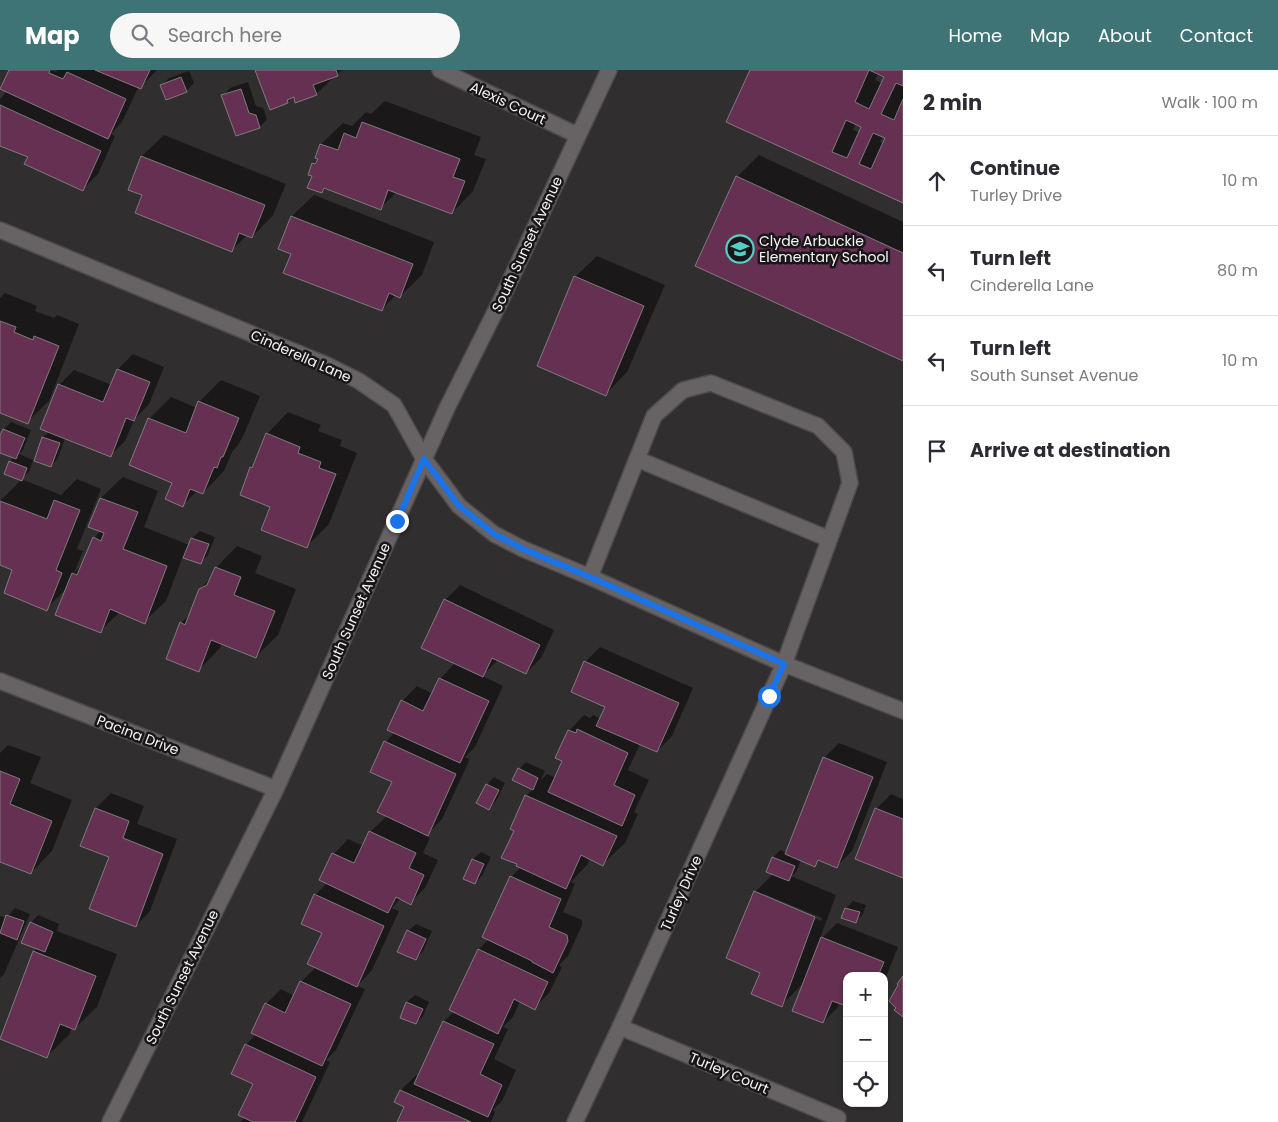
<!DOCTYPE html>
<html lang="en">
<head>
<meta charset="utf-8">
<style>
	body { margin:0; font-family:Poppins,sans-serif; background:#f7f7f7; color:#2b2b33 }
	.controls { position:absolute; right:15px; bottom:15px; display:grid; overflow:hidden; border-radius:10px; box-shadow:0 1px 4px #0004 }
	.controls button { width:45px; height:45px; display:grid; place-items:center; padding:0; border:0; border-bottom:1px solid #e1e1e2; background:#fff; color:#2b2b33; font:25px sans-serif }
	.stop { position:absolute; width:15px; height:15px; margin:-11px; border:4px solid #1a73e8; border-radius:50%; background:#fff }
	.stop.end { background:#1a73e8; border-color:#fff; box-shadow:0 1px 5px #0008 }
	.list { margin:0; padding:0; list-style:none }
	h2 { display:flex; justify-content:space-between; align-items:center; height:65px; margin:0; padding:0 20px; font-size:21px }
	h2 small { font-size:16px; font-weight:400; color:#7c7c81 }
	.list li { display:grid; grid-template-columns:32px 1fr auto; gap:15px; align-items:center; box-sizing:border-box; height:90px; padding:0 20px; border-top:1px solid #e1e1e2 }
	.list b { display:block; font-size:19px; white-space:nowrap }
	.list p { margin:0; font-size:16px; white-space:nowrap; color:#7c7c81 }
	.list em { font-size:16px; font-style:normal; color:#7c7c81 }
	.icon { flex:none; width:28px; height:28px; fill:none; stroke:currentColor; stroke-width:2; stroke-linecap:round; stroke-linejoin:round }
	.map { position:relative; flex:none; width:903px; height:1052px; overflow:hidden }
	header { display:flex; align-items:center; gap:30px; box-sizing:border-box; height:70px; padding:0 25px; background:#3e7475; color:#fff }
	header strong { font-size:24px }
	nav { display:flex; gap:28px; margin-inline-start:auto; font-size:18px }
	.search { width:350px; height:45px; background:#f7f7f7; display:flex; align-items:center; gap:12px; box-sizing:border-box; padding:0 18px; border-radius:28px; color:#7c7c81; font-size:19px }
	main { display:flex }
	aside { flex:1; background:#fff }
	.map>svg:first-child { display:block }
</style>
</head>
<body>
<header>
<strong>Map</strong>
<div class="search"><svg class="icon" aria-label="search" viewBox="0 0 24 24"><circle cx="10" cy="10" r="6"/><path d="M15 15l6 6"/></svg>Search here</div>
<nav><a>Home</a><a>Map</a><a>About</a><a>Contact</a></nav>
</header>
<main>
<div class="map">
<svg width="903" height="1052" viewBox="0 0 903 1052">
	<rect width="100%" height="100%" fill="#312e2f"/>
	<!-- shadow -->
	<g fill="#0007" fill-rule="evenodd">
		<polygon points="10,0 51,0 56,2 57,0 157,0 141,17 139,16 122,52 111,64 115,66 98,104 83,119 29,86 0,75 0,29 7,21"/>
		<polygon points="256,0 342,0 316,24 294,25 287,32"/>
		<path d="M751,0H903V132L728,51ZM879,3L885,7L882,13L875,10ZM856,53L863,56L860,63L853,60ZM883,65L887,67L884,74L880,72Z"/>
		<polygon points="189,1 194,13 186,21 162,15 169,8"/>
		<polygon points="248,12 256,36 263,38 267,49 260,57 237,65 223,26 230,18"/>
		<polygon points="385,31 481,67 474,85 486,89 473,121 452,143 397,122 380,138 326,118 322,122 314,106 313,94 319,88 321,74 343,53 352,56 366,42 371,44"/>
		<polygon points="164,65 286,114 273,145 252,167 247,165 232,180 143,124 130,119 142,86"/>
		<polygon points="759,85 903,152 903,289 737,107"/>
		<polygon points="314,125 434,172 422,205 400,226 396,225 381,240 292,183 280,178 292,146"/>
		<polygon points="597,186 665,215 627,302 606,324 575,207"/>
		<polygon points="5,223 37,236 35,241 54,248 57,245 79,254 49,331 27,352 0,342 0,228"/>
		<polygon points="133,284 164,297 149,334 134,350 125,371 110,386 65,368 58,388 51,396 43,367 49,362 59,315 74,300 112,315 118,299"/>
		<polygon points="221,310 260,326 244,364 238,375 232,382 224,401 203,423 197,421 183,435 149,349 171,327 197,338 199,332"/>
		<polygon points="288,342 321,355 318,361 342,370 340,376 357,383 329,454 307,476 272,436 251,398 255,393 267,364"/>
		<polygon points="11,352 31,360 23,380 19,384 33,390 29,402 21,409 61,425 77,409 101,419 77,479 83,481 74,503 84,493 94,468 101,460 90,456 101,428 123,407 158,421 144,457 189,475 192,468 200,461 215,467 208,485 201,492 183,486 166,531 144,552 120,542 100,561 67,518 46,539 14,499 0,494 0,431 22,409 6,403 10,391 14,387 0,381 0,368 4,359"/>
		<polygon points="237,476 262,486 255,503 296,519 278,565 256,586 222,573 220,578 199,600 181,553 191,544 200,519 211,508 216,498"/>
		<polygon points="460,515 554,560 541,588 526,603 498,590 482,606 503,616 475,677 465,687 470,689 442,749 426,766 430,768 423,783 438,790 425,818 410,833 401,828 392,838 399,841 372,900 357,916 365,919 336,980 326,990 330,992 302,1052 241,1052 245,1047 254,1013 246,975 256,964 266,934 281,919 294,926 301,912 316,897 323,862 315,825 327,813 334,784 348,769 364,776 370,762 387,746 393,711 386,672 395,662 402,631 417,616 433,624 440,609 455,593 445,530"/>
		<polygon points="600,577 693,618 672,666 657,681 640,674 628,700 649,710 634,742 638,744 625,773 603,794 590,788 587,795 571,812 575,814 563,842 582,850 582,855 568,886 559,895 562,897 549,923 534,938 520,931 513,947 503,957 508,959 494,989 516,1000 502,1031 493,1040 495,1042 491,1052 399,1052 406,1036 401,1020 416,1005 419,1007 444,951 454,942 450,940 479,879 489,869 511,807 521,797 515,760 526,726 533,719 519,699 526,692 545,701 540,711 547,704 556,708 564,691 557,688 570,660 584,645 590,648 593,645 601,649 606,637 585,592"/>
		<path d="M839,673L887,692L852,781L837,796L820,790L815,795L801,790L796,802L791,806L836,825L819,871L837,853L898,877L884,912V906H847L838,937L823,952L805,912L781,935L762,902L755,822L774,803L773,788L780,780L787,783L824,688ZM764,824L822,848L821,851L764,827Z"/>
		<polygon points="8,675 41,687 30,713 72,730 52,781 31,803 0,791 0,683"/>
		<polygon points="494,707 505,713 496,731 489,738 487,715"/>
		<polygon points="111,723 144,736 137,754 177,769 150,841 136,856 110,786 96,738"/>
		<polygon points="891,724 903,729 903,807 876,739"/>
		<polygon points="481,782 491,787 482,806 475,813 464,808 473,789"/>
		<polygon points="853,831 866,835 863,844 855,852 846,838"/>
		<polygon points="15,838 30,844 4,904 0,908 0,846 6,848"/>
		<polygon points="38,845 59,854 57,861 117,884 97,937 75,958 72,957 69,965 47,986 34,882 38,878 31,853"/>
		<polygon points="416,854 432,861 423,881 416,889 408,861"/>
		<polygon points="415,925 429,932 423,946 416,953 401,947 407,932"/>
	</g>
	<!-- building -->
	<g fill="#653052" stroke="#7f7b7d" fill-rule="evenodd">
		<polygon points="9,0 50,0 49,3 63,9 67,2 126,29 108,69 0,19"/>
		<polygon points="95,0 150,0 141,19"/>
		<polygon points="255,0 336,0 338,6 313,15 317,25 295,33 294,27 287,30 288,33 270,40"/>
		<path d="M750,0H903V16L896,13L881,44L894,50L903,29V133L726,52ZM869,0L884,7L869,39L855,32ZM846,50L861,57L847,88L832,82ZM873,63L885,68L871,99L859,94Z"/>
		<polygon points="181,7 187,22 166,30 160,15"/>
		<polygon points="241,19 249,43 256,45 260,58 236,66 221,25"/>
		<polygon points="0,35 101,81 83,121 24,94 28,87 0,76"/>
		<polygon points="362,52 460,89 453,107 465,111 452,144 388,120 381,140 324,118 322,123 307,118 312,106 308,105 312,93 315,94 318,89 315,88 320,74 338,80 344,63 356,68"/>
		<polygon points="141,86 265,135 252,168 239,163 232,182 135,143 142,125 128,120"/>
		<polygon points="736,106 903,183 903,291 695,196"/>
		<polygon points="291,146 413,194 400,228 389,223 382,241 283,203 291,184 278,179"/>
		<polygon points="574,206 644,236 606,326 537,296"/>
		<polygon points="0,251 16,257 14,262 33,270 34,266 59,276 28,354 0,343"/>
		<polygon points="117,299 150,312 134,351 126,348 111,387 40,359 58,314 103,332"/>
		<polygon points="198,331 239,348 223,387 221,387 217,398 214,397 203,424 190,419 183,437 165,429 172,413 129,395 148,348 186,363"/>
		<polygon points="3,359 25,368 16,389 0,383 0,365"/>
		<polygon points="266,363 300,377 298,383 321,392 319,398 336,404 307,478 261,460 270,437 240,425 250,397 252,398"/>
		<polygon points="42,367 60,373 51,397 34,391"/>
		<polygon points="9,391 27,398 22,411 4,404"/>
		<polygon points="100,428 138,442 123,479 167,496 145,554 110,539 101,563 55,545 72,503 77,505 93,467 101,471 104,463 88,457"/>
		<polygon points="54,430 80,440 56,500 62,503 47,541 4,523 12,500 0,495 0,431 47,449"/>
		<polygon points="191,468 209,474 201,494 183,488"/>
		<polygon points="215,497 241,507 234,525 275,541 256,588 211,570 199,602 166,589 180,552 185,555 199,519 207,515"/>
		<polygon points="444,529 540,575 526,604 492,588 483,607 421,578"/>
		<polygon points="584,591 679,633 657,682 596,656 605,637 571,622"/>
		<polygon points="439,608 489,631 460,693 387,660 401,630 423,641"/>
		<polygon points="577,659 628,683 614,715 635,725 622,756 548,722 562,691 555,688 568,660 576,663"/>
		<polygon points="384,671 456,704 428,766 377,742 392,712 370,702"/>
		<polygon points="823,687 873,707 837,798 818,790 815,797 785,784"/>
		<polygon points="518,698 538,708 533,720 512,710"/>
		<polygon points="0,701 20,709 10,734 52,751 31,804 0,792"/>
		<polygon points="486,714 499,720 489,740 476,733"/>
		<polygon points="525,725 617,766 603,796 581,785 566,819 516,796 517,794 501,788 514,761 510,759"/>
		<polygon points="95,738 129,751 123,768 163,784 136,857 89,839 109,787 80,776"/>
		<polygon points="875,738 903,749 903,808 855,789"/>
		<polygon points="369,761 416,783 409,798 424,805 411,835 396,827 388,843 319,810 332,783 354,793"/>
		<polygon points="772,787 795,796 789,811 766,802"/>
		<polygon points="472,789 484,794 475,814 463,809"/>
		<polygon points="510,806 561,829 549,857 567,865 568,871 553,903 532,892 532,891 482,867"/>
		<polygon points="754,821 815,847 782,937 751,924 760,903 726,888"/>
		<polygon points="314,824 384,856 357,917 307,894 322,863 301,854"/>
		<polygon points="845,838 860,842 856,853 841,848"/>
		<polygon points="6,845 24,851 17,870 0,863"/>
		<polygon points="30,852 53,862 45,882 21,873"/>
		<polygon points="407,860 426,869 416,890 397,882"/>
		<polygon points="821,867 884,892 878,906 847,906 847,936 832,931 823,953 792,941"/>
		<polygon points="478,879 548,912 535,940 514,929 498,964 449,940"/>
		<polygon points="33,881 96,906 75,960 60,954 47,988 0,969"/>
		<polygon points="903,906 903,947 894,940 896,938 889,931 898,915 897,914"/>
		<polygon points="300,911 351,934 322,996 251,963 265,933 285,943"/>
		<polygon points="406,932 423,939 416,954 400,948"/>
		<polygon points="443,951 494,974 480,1004 502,1015 488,1047 414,1014"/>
		<polygon points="245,974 316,1007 295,1052 253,1052 238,1045 253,1014 231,1004"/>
		<polygon points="400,1020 471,1052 397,1052 404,1037 394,1032"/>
	</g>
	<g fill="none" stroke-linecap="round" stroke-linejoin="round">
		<!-- lane casing -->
		<g stroke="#4e4b4c" stroke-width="18">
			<g id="lane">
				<polyline points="637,389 829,469"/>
				<polyline points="590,507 654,346 683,320 711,313 818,356 844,382 850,413 784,594"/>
			</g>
		</g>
		<!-- street casing -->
		<g stroke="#4e4b4c" stroke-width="18">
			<g id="street">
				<polyline points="440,0 577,65"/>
				<polyline points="0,160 327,295 359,311 394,335 424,389 459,436 494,464 523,479 590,507 784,594 903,641"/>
				<polyline points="0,611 276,719"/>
				<polyline points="620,957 838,1048"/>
				<polyline points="110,1052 276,719 447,338 501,230 609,0"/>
				<polyline points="575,1052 620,957 784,594"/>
			</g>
		</g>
		<!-- lane -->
		<use href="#lane" stroke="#676365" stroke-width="15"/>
		<!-- street -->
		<use href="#street" stroke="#676365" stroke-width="15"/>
	</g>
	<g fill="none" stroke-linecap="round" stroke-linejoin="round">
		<!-- route -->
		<polyline stroke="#1a73e8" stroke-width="6" points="397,451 424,389 459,436 494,464 523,479 590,507 784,594 769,626"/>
	</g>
	<!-- icons -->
	<defs>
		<g id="school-ring" transform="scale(1.4375)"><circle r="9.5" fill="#181617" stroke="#55cec6" stroke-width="1.5"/><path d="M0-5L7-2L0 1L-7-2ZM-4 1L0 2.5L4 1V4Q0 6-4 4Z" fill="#55cec6"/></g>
	</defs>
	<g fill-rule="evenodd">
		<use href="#school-ring" x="740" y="179"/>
	</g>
	<g text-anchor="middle" stroke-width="5" stroke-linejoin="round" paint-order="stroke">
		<!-- street labels -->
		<g font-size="14" fill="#f6f4f5" stroke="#181617">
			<text transform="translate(508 33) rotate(25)" y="5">Alexis Court</text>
			<text transform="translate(527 174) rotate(-65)" y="5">South Sunset Avenue</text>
			<text transform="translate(301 286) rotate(24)" y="5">Cinderella Lane</text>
			<text transform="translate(356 541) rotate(-66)" y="5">South Sunset Avenue</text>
			<text transform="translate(138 665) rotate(21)" y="5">Pacina Drive</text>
			<text transform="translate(681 823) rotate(-66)" y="5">Turley Drive</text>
			<text transform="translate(182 907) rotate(-64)" y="5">South Sunset Avenue</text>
			<text transform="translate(729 1003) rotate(23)" y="5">Turley Court</text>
		</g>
		<!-- poi labels -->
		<g font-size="14" fill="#f6f4f5" stroke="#181617" text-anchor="start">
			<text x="759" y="176">Clyde Arbuckle<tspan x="759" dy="16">Elementary School</tspan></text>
		</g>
	</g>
</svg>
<div class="controls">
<button>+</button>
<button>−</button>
<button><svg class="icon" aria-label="locate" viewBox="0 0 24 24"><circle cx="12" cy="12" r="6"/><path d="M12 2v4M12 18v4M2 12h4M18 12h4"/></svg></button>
</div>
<div class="stop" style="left:769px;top:626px"></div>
<div class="stop end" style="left:397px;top:451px"></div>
</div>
<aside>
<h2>2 min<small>Walk · 100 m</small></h2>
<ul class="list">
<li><svg class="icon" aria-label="ahead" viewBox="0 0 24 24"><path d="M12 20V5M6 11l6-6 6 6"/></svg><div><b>Continue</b><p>Turley Drive</p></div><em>10 m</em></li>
<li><svg class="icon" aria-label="left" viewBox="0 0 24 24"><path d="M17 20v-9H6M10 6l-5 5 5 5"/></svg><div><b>Turn left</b><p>Cinderella Lane</p></div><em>80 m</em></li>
<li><svg class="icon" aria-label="left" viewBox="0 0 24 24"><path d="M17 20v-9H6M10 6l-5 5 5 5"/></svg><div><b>Turn left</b><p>South Sunset Avenue</p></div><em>10 m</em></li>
<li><svg class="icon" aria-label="arrive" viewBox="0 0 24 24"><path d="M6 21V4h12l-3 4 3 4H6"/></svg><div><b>Arrive at destination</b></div></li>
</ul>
</aside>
</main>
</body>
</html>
